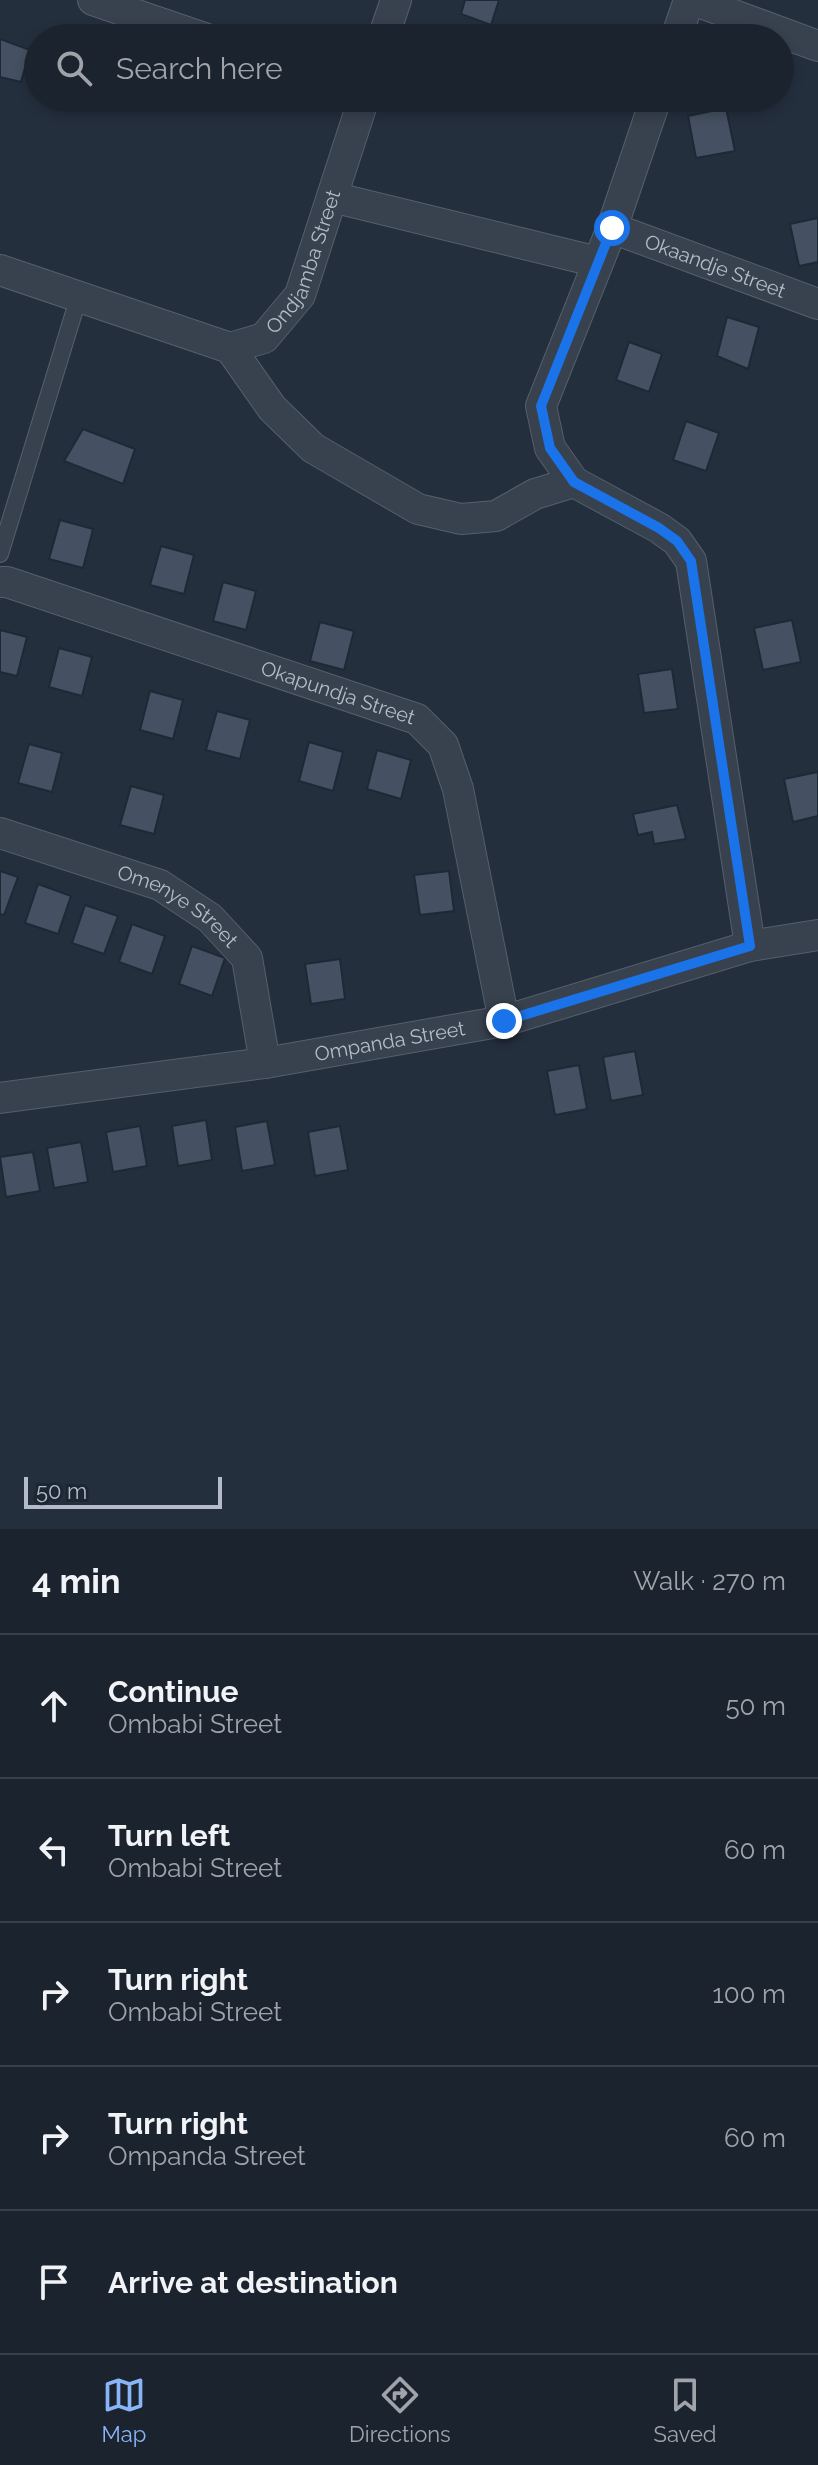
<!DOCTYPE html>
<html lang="en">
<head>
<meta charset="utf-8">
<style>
	body { margin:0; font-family:Raleway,sans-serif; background:#242b36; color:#f1f3f6 }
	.scale { position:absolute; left:24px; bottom:20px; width:198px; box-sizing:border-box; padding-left:8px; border:4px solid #b4bcc9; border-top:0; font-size:22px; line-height:28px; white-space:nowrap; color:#b4bcc9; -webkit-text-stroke:6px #1d2633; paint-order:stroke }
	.stop { position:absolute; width:24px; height:24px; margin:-18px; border:6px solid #1a73e8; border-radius:50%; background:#fff }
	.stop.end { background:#1a73e8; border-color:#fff; box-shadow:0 2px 8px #0008 }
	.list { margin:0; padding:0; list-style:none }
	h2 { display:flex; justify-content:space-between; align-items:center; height:104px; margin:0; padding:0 32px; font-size:34px }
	h2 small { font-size:26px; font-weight:400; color:#a0a4aa }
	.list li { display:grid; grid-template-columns:52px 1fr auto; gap:24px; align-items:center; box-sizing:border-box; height:144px; padding:0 32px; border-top:2px solid #39404a }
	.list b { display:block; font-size:30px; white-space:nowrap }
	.list p { margin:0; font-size:26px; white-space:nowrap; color:#a0a4aa }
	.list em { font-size:26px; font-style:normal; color:#a0a4aa }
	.icon { flex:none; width:44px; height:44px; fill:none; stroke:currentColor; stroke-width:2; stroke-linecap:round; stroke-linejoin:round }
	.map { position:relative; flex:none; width:818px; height:1529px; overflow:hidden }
	.search { position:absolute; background:#1b232e; box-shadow:0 4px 12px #0003; left:24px; right:24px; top:24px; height:88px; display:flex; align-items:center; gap:20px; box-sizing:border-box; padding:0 28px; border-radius:44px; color:#a0a4aa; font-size:30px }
	.sheet { height:824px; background:#1b232e }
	nav { display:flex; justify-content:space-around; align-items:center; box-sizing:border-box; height:112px; border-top:2px solid #39404a; background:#1b232e; font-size:22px; color:#a0a4aa }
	nav a { display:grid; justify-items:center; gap:4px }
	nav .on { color:#8ab4f8 }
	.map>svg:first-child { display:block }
</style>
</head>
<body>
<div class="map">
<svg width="818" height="1529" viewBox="0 0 818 1529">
	<rect width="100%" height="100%" fill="#242f3e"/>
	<!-- building -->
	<g fill="#455162" stroke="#1f2835" stroke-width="2">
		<polygon points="465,0 499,0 491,25 461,14"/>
		<polygon points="0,39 30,50 21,82 0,77"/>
		<polygon points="726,108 735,151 696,158 688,116"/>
		<polygon points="818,218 818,262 799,266 790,224"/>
		<polygon points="727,317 759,327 748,369 717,356"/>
		<polygon points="629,342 662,354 649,392 616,380"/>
		<polygon points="686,421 719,433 706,471 673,460"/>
		<polygon points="83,429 135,449 123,484 64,461"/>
		<polygon points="60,520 93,529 83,568 49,559"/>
		<polygon points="161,546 194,555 184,594 150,585"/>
		<polygon points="223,582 256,591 246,630 213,621"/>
		<polygon points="792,620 801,662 763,670 754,628"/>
		<polygon points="320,622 354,631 344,670 310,661"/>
		<polygon points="0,630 27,637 17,676 0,672"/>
		<polygon points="59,648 92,657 82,696 49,687"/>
		<polygon points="672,669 678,709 644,713 638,674"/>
		<polygon points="150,691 183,700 173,739 140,730"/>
		<polygon points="217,711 250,720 240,759 206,750"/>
		<polygon points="309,742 343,752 333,791 299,781"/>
		<polygon points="29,744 62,753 52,792 18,783"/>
		<polygon points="377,750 411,760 401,799 367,789"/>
		<polygon points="818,772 818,816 793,822 784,779"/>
		<polygon points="131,786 164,795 154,834 120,825"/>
		<polygon points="677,805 686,839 654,844 652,832 638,835 633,814"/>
		<polygon points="0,871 18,877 4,915 0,914"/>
		<polygon points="449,871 454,911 420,915 414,875"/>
		<polygon points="38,884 71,896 58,934 25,923"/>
		<polygon points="85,905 118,916 104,954 72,943"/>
		<polygon points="132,924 165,936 152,974 119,962"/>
		<polygon points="192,946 225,958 212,996 179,984"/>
		<polygon points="340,959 345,999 311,1004 305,964"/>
		<polygon points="635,1051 643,1095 611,1101 603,1057"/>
		<polygon points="579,1065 587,1109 555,1115 547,1071"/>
		<polygon points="206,1120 212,1160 178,1166 172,1126"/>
		<polygon points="267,1121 275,1165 242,1171 235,1127"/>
		<polygon points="140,1126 147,1166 113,1172 106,1132"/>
		<polygon points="340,1126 348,1170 315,1176 308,1132"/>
		<polygon points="81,1142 88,1182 54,1188 47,1148"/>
		<polygon points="33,1152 40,1191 6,1197 0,1157"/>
	</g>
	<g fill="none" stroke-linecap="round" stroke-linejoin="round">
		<!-- service casing -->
		<g stroke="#565f6c" stroke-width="18">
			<polyline id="service" points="0,554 79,296"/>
		</g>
		<!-- minor casing -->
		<g stroke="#565f6c" stroke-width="32">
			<g id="minor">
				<polyline points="93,0 204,38"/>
				<polyline points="693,0 818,46"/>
				<polyline points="383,38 396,0"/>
				<polyline points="676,38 689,0"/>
				<polyline points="656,98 612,228 541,406 550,448 574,482 659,528 677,541 691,561 750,946"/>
				<polyline points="332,197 598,262"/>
				<path id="s1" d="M612,228L818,304"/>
				<path id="s2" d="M0,270L230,348L264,338L300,295L364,98"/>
				<polyline points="230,348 272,408 313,448 418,509 461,519 496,516 535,494 574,482"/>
				<path id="s3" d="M0,582H7L417,719L443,745L458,789L504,1021"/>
				<path id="s4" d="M0,833L160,885L210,918L247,958L265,1063"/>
				<path id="s5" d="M0,1098L265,1063L504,1021L750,946L818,935"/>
			</g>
		</g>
		<!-- service -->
		<use href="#service" stroke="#38414e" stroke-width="16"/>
		<!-- minor -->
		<use href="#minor" stroke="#38414e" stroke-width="30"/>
	</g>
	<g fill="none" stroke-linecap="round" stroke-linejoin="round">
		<!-- route -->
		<polyline stroke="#1a73e8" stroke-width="10" points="504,1021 750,946 691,561 677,541 659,528 574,482 550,448 541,406 612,228"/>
	</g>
	<g text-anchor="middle" stroke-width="6" stroke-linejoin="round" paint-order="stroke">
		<!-- street labels -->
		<g font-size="20" fill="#b4bcc9" stroke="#1d2633">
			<text dy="7" stroke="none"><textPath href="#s2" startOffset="366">Ondjamba Street</textPath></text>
			<text dy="7" stroke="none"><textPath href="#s1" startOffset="110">Okaandje Street</textPath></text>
			<text dy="7" stroke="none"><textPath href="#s3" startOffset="356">Okapundja Street</textPath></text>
			<text dy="7" stroke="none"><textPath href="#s4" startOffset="194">Omenye Street</textPath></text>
			<text dy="7" stroke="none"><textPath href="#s5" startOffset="394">Ompanda Street</textPath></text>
		</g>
	</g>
</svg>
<div class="scale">50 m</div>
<div class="stop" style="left:612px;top:228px"></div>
<div class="stop end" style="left:504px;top:1021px"></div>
<div class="search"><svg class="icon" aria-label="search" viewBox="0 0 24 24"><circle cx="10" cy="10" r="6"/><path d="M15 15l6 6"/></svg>Search here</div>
</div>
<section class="sheet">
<h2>4 min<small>Walk · 270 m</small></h2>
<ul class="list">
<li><svg class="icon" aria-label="ahead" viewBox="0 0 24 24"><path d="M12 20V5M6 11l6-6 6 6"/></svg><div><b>Continue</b><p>Ombabi Street</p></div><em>50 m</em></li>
<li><svg class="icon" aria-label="left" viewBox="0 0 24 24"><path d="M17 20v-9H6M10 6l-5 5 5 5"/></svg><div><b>Turn left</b><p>Ombabi Street</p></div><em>60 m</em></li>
<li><svg class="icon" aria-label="right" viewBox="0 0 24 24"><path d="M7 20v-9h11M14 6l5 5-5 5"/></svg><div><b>Turn right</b><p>Ombabi Street</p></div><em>100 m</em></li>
<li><svg class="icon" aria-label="right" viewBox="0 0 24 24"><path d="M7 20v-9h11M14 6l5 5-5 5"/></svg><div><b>Turn right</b><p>Ompanda Street</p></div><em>60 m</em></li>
<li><svg class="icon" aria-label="arrive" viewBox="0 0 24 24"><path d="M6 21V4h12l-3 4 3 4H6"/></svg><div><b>Arrive at destination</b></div></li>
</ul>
</section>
<nav>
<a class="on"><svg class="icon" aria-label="map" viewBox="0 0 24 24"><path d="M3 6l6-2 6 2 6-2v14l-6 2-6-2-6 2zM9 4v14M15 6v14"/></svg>Map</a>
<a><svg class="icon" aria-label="directions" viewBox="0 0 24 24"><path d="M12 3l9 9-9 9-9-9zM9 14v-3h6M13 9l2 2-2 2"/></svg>Directions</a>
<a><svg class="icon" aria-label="saved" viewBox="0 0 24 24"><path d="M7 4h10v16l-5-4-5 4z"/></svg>Saved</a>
</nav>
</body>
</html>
